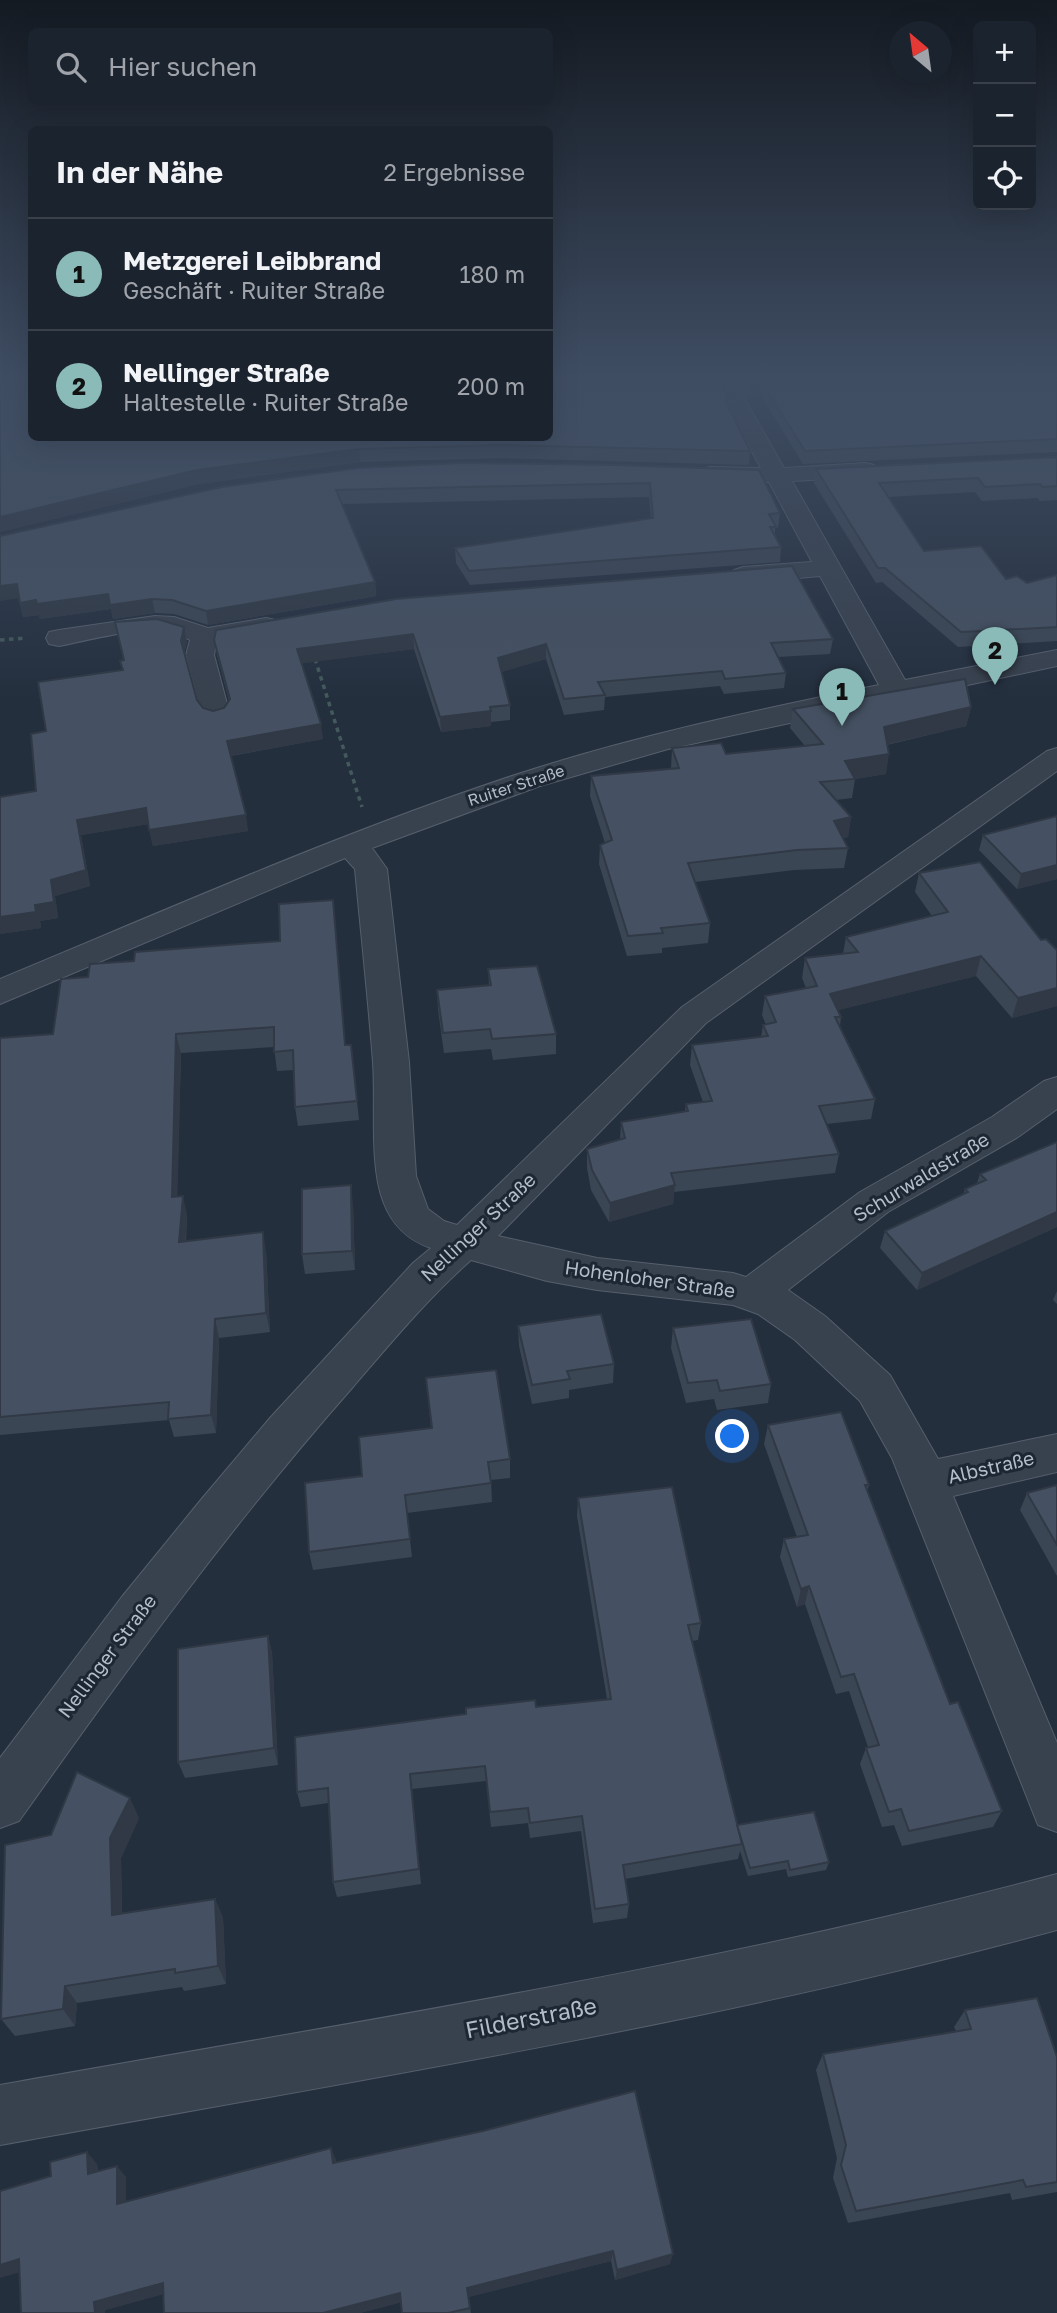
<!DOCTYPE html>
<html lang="de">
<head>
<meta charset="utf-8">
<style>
	body { margin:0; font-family:"Golos Text",sans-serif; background:#282f3a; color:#f1f3f6 }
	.controls { position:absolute; right:21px; top:21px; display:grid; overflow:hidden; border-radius:10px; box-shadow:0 7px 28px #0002 }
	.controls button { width:63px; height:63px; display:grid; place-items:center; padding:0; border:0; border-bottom:2px solid #39404a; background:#1b232e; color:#f1f3f6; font:35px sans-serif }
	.compass { position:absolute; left:889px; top:21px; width:63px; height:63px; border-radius:50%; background:#1b232e; box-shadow:0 7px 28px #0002; rotate:331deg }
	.you { position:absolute; left:733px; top:1437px; width:24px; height:24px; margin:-18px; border:5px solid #fff; border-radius:50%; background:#1a73e8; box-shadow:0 0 0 10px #1a73e833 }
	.badge { display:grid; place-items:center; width:46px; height:46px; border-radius:50%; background:#8bbbb9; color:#111; font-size:23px; font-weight:700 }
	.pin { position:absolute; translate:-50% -58px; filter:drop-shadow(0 2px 4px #0008) }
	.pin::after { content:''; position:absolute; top:37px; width:24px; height:21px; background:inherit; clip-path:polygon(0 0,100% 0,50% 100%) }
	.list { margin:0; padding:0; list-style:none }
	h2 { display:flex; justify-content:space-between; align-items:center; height:91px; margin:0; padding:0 28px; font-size:30px }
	h2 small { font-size:23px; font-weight:400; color:#a0a4aa }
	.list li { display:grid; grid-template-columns:46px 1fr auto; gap:21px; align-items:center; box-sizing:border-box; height:112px; padding:0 28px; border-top:2px solid #39404a }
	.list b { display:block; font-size:26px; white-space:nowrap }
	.list p { margin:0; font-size:23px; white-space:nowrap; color:#a0a4aa }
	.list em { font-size:23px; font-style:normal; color:#a0a4aa }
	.icon { flex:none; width:38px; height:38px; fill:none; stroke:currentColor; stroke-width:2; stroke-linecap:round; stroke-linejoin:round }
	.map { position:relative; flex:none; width:1057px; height:2313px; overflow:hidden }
	.search { position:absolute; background:#1b232e; box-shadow:0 7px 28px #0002; left:28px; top:28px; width:525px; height:77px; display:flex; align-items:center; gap:18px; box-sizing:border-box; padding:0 24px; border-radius:10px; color:#a0a4aa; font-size:26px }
	.panel { position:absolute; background:#1b232e; box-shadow:0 7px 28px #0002; left:28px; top:126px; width:525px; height:315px; border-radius:10px }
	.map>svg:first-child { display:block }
</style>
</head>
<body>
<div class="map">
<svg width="1057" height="2313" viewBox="0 0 1057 2313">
	<rect width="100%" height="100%" fill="#242f3e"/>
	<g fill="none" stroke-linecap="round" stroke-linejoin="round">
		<!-- minor casing -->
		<g stroke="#565f6c" stroke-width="2">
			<g id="minor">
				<path d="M710,375H731L784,468L866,463L874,465L878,470L874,475L866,477L792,481L905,680L1057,650V666L668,749L540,786L372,848L387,869L409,1062L416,1176L428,1209L444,1221L457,1225L682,1007L1047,751L1057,748V771L706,1023L498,1236L597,1258L733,1273L746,1277L860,1192L992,1117L1044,1081L1057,1077V1109L1018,1137L888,1212L788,1290L825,1316L890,1375L938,1459L1057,1434V1472L953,1496L1057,1743V1832L1038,1825L892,1458L860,1401L795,1340L758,1314L733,1305L597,1290L547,1281L471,1260C427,1299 390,1344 352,1388C231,1525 125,1672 19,1821L0,1828V1758L121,1598L200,1501L270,1418L413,1263L431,1248C407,1240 392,1225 383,1201C369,1163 376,1103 373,1062C368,998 361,933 355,869L345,858L0,1004V979C171,908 340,833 515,775C634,736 757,710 879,685L820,576L743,583L734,580L730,575L734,570L743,567L812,562L769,482L710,481L702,479L698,474L702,469L710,467L761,468Z"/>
				<path d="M155,616L174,617L208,628L266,618L275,620L279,626L275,632L216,643L214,655L230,715L226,721L216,724L206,721L202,715L186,655L190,640C154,620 97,639 59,646L49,644L46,638L49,632L59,630Z"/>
				<path d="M1057,1874V1930C711,2024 353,2081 0,2145V2085C353,2022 710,1967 1057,1874Z"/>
			</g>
		</g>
		<!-- path -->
		<g stroke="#44595c" stroke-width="3.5" stroke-dasharray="4.5 4.5" stroke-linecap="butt">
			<polyline points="0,640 27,638"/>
			<polyline points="315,659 362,807"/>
		</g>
		<!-- minor -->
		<use href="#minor" fill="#38414e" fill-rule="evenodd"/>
	</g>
	<!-- wall -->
	<g fill="#3b4654">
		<polygon points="0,375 32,438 728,406 750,451 749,465 502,458 360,462 199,484 0,532"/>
		<polygon points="734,375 1057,375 1057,452 803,464 760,394 748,400"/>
		<polygon points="1057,457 1057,500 1040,501 1037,498 982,501 975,492 888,497 924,551 1006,579 1027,583 1057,575 1057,641 958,647 882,582 876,583 814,483 816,469"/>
		<polygon points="616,465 780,513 778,528 775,528 775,535 781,547 780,562 470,585 456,563 455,548 651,519 649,497 342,504 375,582 376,596 208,625 174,614 155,613 113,619 111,609 40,619 39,615 23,617 19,599 222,487"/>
		<polygon points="115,622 187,642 184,653 197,700 203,708 213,711 224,708 229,701 217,655 214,640 216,630 833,639 830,654 778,657 786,673 784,688 724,694 720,686 605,697 604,710 564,715 546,659 501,672 510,705 510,720 491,722 491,726 441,732 414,649 301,663 323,739 231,756 248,831 153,846 148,824 81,835 90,886 55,896 58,918 40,921 41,928 0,934 36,791 46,731 122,670 124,660"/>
		<polygon points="971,707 966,726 887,745 886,774 855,779 852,798 836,800 851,817 848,837 843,838 848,848 844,868 794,870 695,882 710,923 708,943 662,948 662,953 627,956 599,864 600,845 605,843 590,796 591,776 671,769 672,748 726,754 805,746 790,728 793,709"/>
		<polygon points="1057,816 1057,879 1017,889 979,850 983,835"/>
		<polygon points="919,873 1057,950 1057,1006 1012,1018 976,976 838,1010 841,1017 840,1026 875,1099 871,1119 826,1124 839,1154 835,1173 674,1192 673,1204 609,1222 591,1190 587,1168 587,1149 620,1140 621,1122 685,1111 686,1104 703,1102 690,1065 692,1045 761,1037 763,1025 766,1025 762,1015 765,996 806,988 802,978 805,958 843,954 846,937 932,916 915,892"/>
		<polygon points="335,919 345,1045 351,1045 359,1120 298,1126 295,1107 294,1070 277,1071 274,1047 181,1053 177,1196 187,1215 186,1241 266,1251 270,1332 219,1338 216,1433 174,1437 169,1420 0,1435 0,1038 53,1034 88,977 134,961 280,941"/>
		<polygon points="488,969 556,1034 556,1054 493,1060 491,1049 444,1053 438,1010 437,990 489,985"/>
		<polygon points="1057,1142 1057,1227 917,1290 880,1248 885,1231 963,1195 965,1189 977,1183 980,1174"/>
		<polygon points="353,1205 355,1270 305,1274 302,1254"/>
		<polygon points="1057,1291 1057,1304 1053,1300"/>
		<polygon points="518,1326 614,1364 613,1383 569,1390 569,1398 532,1404 519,1346"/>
		<polygon points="673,1328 771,1384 768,1403 717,1410 714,1399 686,1403 671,1348"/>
		<polygon points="426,1378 510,1459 510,1478 491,1480 492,1502 407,1513 412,1557 313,1570 309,1552 362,1476 431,1428"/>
		<polygon points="768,1425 869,1485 867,1491 950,1704 1002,1811 993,1827 902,1846 894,1825 882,1827 860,1764 866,1748 868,1747 849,1691 836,1694 805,1604 797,1607 780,1557 784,1539 797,1537 764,1444"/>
		<polygon points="1057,1485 1057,1576 1020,1510 1027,1493"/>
		<polygon points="578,1498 701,1623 698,1640 692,1641 737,1825 829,1862 826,1870 788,1877 786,1869 748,1876 740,1851 738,1859 625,1879 629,1904 627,1918 593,1923 581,1831 530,1838 528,1823 491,1827 486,1781 412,1789 421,1884 337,1897 333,1882 328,1803 301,1807 297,1792 536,1707 607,1699 577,1516"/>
		<polygon points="268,1636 272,1653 278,1765 185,1778 178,1762"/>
		<polygon points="139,1818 121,1858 122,1914 215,1899 223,1918 226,1984 184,1991 182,1987 77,2003 75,2026 15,2036 1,2019"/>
		<polygon points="965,2010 1057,2057 1057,2192 1012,2200 1010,2193 848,2223 833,2178 837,2158 816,2070 823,2054 956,2031 954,2027"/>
		<polygon points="331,2148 336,2162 670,2264 615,2280 611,2261 468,2297 471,2313 402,2313 401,2302 360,2313 163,2294 105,2310 105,2313 21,2313 20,2272 97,2164 98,2172 126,2177 126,2201"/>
	</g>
	<!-- shaded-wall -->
	<g fill="#303945">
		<polygon points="761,381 760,394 748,400 750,387"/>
		<polygon points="359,449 360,462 199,484 0,532 0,517 197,470"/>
		<polygon points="375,582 376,596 208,625 206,611"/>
		<polygon points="17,584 20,598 0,601 0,586"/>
		<polygon points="108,594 111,609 40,619 39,615 23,617 20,603"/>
		<polygon points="152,599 155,613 113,619 110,605"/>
		<polygon points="184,627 187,642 183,656 181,641"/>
		<polygon points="413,634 414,649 298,664 297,649"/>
		<polygon points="546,644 546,659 498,673 498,658"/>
		<polygon points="971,707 966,726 880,746 884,727"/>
		<polygon points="491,711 491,726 441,732 440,717"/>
		<polygon points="321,724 323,739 229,756 227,741"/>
		<polygon points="889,754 886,774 855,779 845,761"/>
		<polygon points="146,808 149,824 81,835 90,886 55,896 58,918 40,921 41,928 0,934 0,917 35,905 51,880 77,820"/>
		<polygon points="246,815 248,831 153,846 149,830"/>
		<polygon points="851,817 848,837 831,841 834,821"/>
		<polygon points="1057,865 1057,879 1017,889 1021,874"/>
		<polygon points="981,956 976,976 827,1013 830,994"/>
		<polygon points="1057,988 1057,1006 1012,1018 1018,998"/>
		<polygon points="176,1034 181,1053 177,1216 172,1197"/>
		<polygon points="351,1185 353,1205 355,1270 352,1251"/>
		<polygon points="675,1185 673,1204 609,1222 610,1203"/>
		<polygon points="183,1196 187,1215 184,1260 179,1242"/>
		<polygon points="1057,1212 1057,1227 917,1290 922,1273"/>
		<polygon points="263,1232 266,1251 270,1332 266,1313"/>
		<polygon points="215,1319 219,1338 216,1433 211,1415"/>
		<polygon points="809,1586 805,1604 797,1607 801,1589"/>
		<polygon points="268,1636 272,1653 278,1765 274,1748"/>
		<polygon points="130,1798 139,1818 121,1858 122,1934 112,1915 110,1838"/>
		<polygon points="215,1899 223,1918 226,1984 218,1966"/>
		<polygon points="65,1986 77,2003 75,2026 63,2009"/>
		<polygon points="331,2148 336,2160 337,2174 333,2163"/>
		<polygon points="87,2152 97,2164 98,2186 88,2174"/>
		<polygon points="117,2166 126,2177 126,2214 117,2204"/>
		<polygon points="613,2251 611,2261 468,2297 467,2288"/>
		<polygon points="673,2254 670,2264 615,2280 617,2270"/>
		<polygon points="19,2259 31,2269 0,2278 0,2265"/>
		<polygon points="163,2283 171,2292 105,2310 105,2313 95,2313 94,2302"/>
		<polygon points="400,2293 403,2302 360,2313 323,2313"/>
	</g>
	<!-- building -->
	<g fill="#455162" stroke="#303945" stroke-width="2">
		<polygon points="0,375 32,375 32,438 550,438 550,375 716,375 729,398 725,400 750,451 502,445 359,449 197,470 0,517"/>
		<polygon points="743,375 1057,375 1057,439 805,451 761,381 750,387"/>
		<polygon points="1057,457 1057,486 1043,487 1040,484 985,487 978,478 879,483 924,551 981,546 1006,579 1017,576 1027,583 1057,575 1057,627 961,632 885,568 878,568 816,469"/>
		<polygon points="461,463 616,465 759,470 780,513 769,514 776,527 770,527 781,547 469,571 455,548 653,518 650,483 336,490 375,582 206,611 172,600 152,599 110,605 108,594 37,604 36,600 20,603 17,584 0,586 0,536 222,487 358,468"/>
		<polygon points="792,566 833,639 771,643 786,673 725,679 722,671 598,682 605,695 564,699 546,644 498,658 510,705 490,707 491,711 440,717 413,634 297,649 321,724 227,741 246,815 149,830 146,808 77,820 86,870 51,880 54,902 35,905 36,912 0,917 0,797 36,791 31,734 46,731 38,682 123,670 120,661 124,660 115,622 157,619 184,627 181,641 197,700 203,708 213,711 224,708 230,699 214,640 216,630 396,599"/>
		<polygon points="965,679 971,707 884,727 889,754 845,761 855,779 820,782 851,817 834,821 848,848 797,850 688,863 710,923 661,928 663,933 628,936 600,845 612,840 591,776 679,768 672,748 721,743 726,754 823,744 793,709"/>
		<polygon points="1057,816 1057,865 1021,874 983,835"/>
		<polygon points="980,862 1041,940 1046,939 1057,950 1057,988 1018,998 981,956 830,994 841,1017 835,1017 875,1099 819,1106 839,1154 671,1173 675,1185 610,1203 592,1170 587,1149 625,1138 621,1122 688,1111 686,1104 712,1101 692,1045 768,1036 763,1025 776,1022 765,996 817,986 805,958 858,952 846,937 948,912 919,873"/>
		<polygon points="333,900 345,1045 351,1045 357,1101 295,1107 293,1050 274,1052 274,1027 176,1034 172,1197 183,1196 179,1242 263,1232 266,1313 215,1319 211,1415 168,1419 169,1402 0,1417 0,1038 53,1034 61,979 88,977 90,964 134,961 135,952 280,941 279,904"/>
		<polygon points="537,966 556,1034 492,1039 490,1029 443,1033 437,990 491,985 488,969"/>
		<polygon points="1057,1142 1057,1212 922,1273 885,1231 968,1192 965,1189 986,1180 980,1174"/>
		<polygon points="351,1185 352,1251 302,1254 302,1189"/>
		<polygon points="601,1314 614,1364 567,1371 570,1379 532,1385 518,1326"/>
		<polygon points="751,1319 771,1384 720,1391 717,1380 688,1383 673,1328"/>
		<polygon points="496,1370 510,1459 488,1462 491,1483 405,1495 410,1539 309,1552 305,1483 362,1476 359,1437 432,1428 426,1378"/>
		<polygon points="841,1412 869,1485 865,1485 950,1704 958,1702 1002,1811 909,1831 901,1809 889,1812 866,1748 879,1745 854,1674 841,1677 809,1586 801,1589 784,1539 808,1535 768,1425"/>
		<polygon points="1057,1485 1057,1545 1027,1493"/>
		<polygon points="672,1487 701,1623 688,1625 742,1844 623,1865 629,1904 595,1909 582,1816 530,1823 528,1808 490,1812 485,1766 410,1774 419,1869 333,1882 328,1788 297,1792 295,1737 466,1714 466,1708 535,1700 536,1707 611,1699 578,1498"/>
		<polygon points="268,1636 274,1748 178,1762 178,1649"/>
		<polygon points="77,1772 130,1798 110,1838 112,1915 215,1899 218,1966 175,1973 175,1969 65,1986 63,2009 1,2019 5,1845 51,1835"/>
		<polygon points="814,1812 829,1862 790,1870 788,1861 750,1868 737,1825"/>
		<polygon points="1037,1998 1057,2057 1057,2182 1026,2187 1023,2180 856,2211 841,2165 846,2145 823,2054 971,2029 965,2010"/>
		<polygon points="635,2091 673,2254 617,2270 613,2251 467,2288 470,2308 448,2313 402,2313 400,2293 323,2313 164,2313 163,2283 94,2302 95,2313 21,2313 19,2259 0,2265 0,2191 51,2176 50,2162 87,2152 88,2174 117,2166 117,2204 331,2148 333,2163 483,2131"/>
	</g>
	<!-- sky -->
	<linearGradient id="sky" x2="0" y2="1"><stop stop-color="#141a22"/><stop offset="0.54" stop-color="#3f4d63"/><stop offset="1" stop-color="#3f4d63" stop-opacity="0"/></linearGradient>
	<rect width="1057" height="699" fill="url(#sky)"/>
	<g text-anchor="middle" stroke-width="6" stroke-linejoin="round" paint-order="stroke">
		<!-- far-street labels -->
		<g font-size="16" fill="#b4bcc9" stroke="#1d2633">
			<text transform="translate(516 785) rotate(-18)" y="6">Ruiter Straße</text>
		</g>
		<!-- street labels -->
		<g font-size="19" fill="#b4bcc9" stroke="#1d2633">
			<text transform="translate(921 1177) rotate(-31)" y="7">Schurwaldstraße</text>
			<text transform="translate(478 1227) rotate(-43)" y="7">Nellinger Straße</text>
			<text transform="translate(650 1279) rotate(8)" y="7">Hohenloher Straße</text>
			<text transform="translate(991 1467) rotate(-13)" y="7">Albstraße</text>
			<text transform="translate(107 1656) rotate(-53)" y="7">Nellinger Straße</text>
		</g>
		<!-- near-street labels -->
		<g font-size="23" fill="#b4bcc9" stroke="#1d2633">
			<text transform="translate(531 2018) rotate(-11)" y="8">Filderstraße</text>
		</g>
	</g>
</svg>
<div class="controls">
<button>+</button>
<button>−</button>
<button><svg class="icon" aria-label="locate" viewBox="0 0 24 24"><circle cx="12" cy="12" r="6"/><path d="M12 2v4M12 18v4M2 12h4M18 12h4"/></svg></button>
</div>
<svg class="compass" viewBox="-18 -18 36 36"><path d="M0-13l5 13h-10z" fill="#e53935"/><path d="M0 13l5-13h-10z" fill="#a0a4aa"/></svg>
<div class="you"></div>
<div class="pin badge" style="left:842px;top:726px">1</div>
<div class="pin badge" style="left:995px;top:685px">2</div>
<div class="search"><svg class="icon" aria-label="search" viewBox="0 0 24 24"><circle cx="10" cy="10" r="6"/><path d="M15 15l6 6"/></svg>Hier suchen</div>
<section class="panel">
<h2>In der Nähe<small>2 Ergebnisse</small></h2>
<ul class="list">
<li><span class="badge">1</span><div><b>Metzgerei Leibbrand</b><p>Geschäft · Ruiter Straße</p></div><em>180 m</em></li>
<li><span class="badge">2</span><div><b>Nellinger Straße</b><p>Haltestelle · Ruiter Straße</p></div><em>200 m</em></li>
</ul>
</section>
</div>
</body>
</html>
